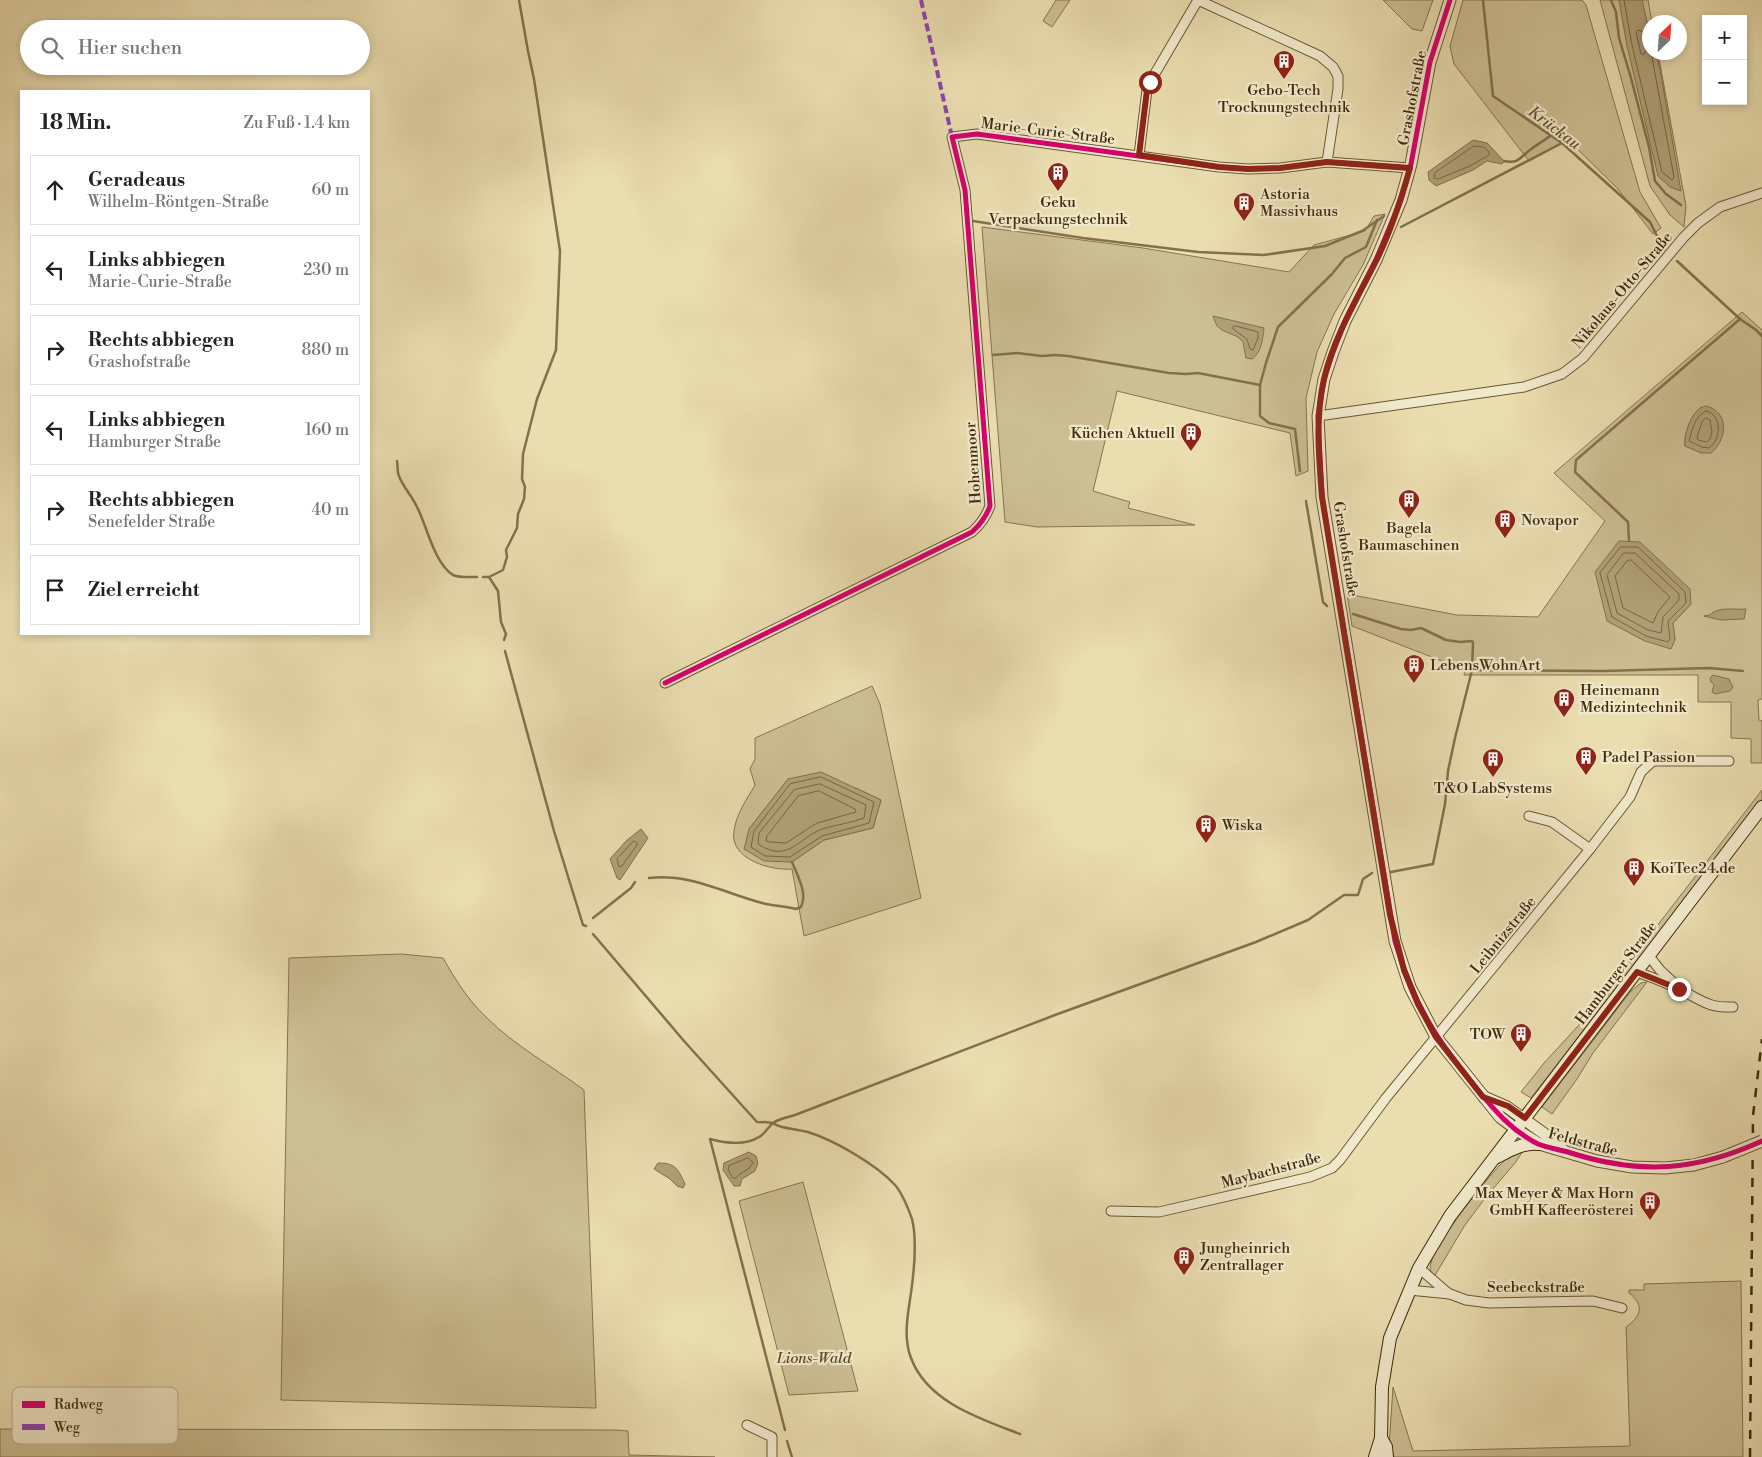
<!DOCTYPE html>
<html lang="de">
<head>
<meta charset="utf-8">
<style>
	body { margin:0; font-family:"Libre Bodoni",serif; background:#f6f6f6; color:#222 }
	.controls { position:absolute; right:15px; top:15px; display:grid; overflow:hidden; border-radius:0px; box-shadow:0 2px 8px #0003 }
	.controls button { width:45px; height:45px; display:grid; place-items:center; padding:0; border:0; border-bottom:1px solid #e0e0e0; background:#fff; color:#222; font:25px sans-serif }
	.compass { position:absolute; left:1642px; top:15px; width:45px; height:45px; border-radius:50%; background:#fff; box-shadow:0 2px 8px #0003; rotate:25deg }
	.stop { position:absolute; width:15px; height:15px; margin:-11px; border:4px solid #8f2418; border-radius:50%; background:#fff }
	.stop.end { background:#8f2418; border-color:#fff; box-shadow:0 1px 5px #0008 }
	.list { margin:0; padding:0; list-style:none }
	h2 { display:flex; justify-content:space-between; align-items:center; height:65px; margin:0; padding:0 20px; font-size:21px }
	h2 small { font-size:16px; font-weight:400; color:#767676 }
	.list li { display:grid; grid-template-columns:32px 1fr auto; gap:15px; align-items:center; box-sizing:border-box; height:70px; margin:0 10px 10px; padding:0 10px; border:1px solid #e0e0e0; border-radius:0px }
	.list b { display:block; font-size:19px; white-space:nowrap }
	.list p { margin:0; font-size:16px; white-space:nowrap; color:#767676 }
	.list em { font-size:16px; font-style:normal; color:#767676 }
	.icon { flex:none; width:28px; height:28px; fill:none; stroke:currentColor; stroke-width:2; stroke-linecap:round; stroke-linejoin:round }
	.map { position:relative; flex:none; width:1762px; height:1457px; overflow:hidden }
	.search { position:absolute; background:#fff; box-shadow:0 2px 8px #0003; left:20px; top:20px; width:350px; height:55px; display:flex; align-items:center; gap:12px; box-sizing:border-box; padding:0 18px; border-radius:28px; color:#767676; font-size:19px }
	.panel { position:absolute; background:#fff; box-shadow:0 2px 8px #0003; left:20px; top:90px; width:350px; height:545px; border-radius:0px }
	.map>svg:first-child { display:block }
</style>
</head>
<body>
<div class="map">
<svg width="1762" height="1457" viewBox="0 0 1762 1457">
	<rect width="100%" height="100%" fill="#eaddb0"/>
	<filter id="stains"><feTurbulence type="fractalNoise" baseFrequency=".004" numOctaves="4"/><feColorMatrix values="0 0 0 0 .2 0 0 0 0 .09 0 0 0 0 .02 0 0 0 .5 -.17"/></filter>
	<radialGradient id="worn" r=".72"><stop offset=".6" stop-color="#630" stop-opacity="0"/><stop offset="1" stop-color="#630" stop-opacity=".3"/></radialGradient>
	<!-- green -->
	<g fill="#cdbf94" stroke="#86754f" fill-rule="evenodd">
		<polygon points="1056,0 1070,0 1052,27 1043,21"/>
		<polygon points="1383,0 1433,0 1422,31 1412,29"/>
		<polygon points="1463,0 1582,0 1586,5 1640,192 1661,228 1653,234 1618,189 1568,140 1529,161 1454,64 1450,46"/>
		<polygon points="1600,0 1648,0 1652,22 1650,22 1650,52 1658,53 1686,206 1684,227 1670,215 1650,186"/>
		<polygon points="1385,214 1363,265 1334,314 1317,352 1306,398 1308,471 1296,476 1290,433 1117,391 1093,491 1130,502 1128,508 1195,525 1037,527 1005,522 982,227 1143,248 1289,272 1314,245 1365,231 1374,216"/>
		<path d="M1742,312L1762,330V699L1758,700L1759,720L1762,721V763H1751V739L1731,738V702H1698V675H1464L1465,670L1352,626L1347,594L1457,615L1538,617L1605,521L1554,473ZM1701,407V452L1685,446C1683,432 1692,417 1701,407ZM1691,604L1673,623L1675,640L1645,641L1608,621Z"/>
		<path d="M872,686L880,704L921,898L804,936L792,869C771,871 729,859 734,831C736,814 747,799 755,785L750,769L755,759V738ZM788,779L856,788L881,800L873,828L824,840L792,862L749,829Z"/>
		<polygon points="1762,790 1762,799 1531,1098 1521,1092 1544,1063 1589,1014"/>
		<path d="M401,954L443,958C455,979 468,1000 486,1017C515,1046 552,1066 584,1090L596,1408L281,1400L289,958Z"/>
		<polygon points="1647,982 1593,1053 1577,1079 1552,1114 1542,1107 1631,991 1641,983"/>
		<path d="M1525,1148L1515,1163L1486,1197L1465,1225L1434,1277C1431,1273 1429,1268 1431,1263C1435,1243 1489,1175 1505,1160C1511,1155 1518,1151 1525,1148Z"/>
		<polygon points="803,1182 858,1391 789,1395 739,1201"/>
		<path d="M1741,1281L1743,1457H1394L1389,1447L1393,1387L1413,1451L1630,1446L1626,1327C1641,1317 1645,1305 1629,1293V1290H1644V1284Z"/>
		<polygon points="0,1429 616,1430 628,1431 629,1455 715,1457 0,1457"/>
	</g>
	<!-- water -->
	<g fill="#b0a078" stroke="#83714c">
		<polygon points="1619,0 1642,0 1649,30 1650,52 1656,53 1660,69 1681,191 1670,187 1658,176 1627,46"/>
		<polygon points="1473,140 1487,143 1504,161 1502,164 1487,161 1473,170 1436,186 1429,180 1428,172"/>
		<path d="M1213,316L1264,328C1263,339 1261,353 1252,359L1246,358L1243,342L1238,337L1222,330L1217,326Z"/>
		<path d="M1706,406C1730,412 1727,440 1711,453H1701L1685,446C1684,433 1692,408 1706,406Z"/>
		<polygon points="1619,541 1640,542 1690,589 1691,604 1673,623 1675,640 1671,649 1645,641 1607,621 1595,572"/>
		<path d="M1746,609L1744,619L1721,620L1704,616L1710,615C1718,606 1735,610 1746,609Z"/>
		<polygon points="1713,675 1729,679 1733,687 1730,691 1715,694 1712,692 1714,685 1711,682 1710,678"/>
		<polygon points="821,772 881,800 873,828 824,840 792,862 764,861 744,849 749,829 788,779"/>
		<polygon points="641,829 648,838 620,880 617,878 610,859 626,841"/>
		<polygon points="749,1152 756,1156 758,1163 755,1171 742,1179 740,1186 734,1186 723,1170 724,1163"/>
		<path d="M658,1163C676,1163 678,1169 685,1184L683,1188L677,1186L670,1179L654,1169Z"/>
	</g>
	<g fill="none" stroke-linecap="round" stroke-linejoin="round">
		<!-- shore -->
		<g stroke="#786641" stroke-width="1">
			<polyline points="1624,0 1632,45 1662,172 1672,180 1674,177 1651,52"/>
			<polyline points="1650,34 1638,30 1636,32 1641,54 1644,54 1650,44"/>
			<polygon points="1474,146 1484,147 1489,152 1489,155 1470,166 1438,179 1434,178 1435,173"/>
			<polygon points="1236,326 1258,332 1258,338 1253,350 1250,349 1247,339 1233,329 1233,327"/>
			<path d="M1706,411C1723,415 1721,440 1709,448L1702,447L1689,441C1692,430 1695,416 1706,411Z"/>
			<polygon points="1706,418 1710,420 1712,432 1710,439 1707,442 1698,440 1697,437 1702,422"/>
			<polygon points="1621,547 1638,547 1685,592 1686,603 1668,621 1670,639 1668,642 1646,636 1612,617 1600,573"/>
			<polygon points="1624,553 1635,553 1679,594 1679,600 1663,617 1661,633 1648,630 1617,613 1607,575"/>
			<polygon points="1631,560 1670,597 1658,612 1653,623 1623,608 1615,576 1627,561"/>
			<polygon points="821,777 874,802 869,823 822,836 790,857 765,856 751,847 754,831 790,784"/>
			<path d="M820,784L866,805L864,818C851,823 835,825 822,829C798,838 788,864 758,844L759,833L794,790Z"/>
			<polygon points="819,791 855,809 856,812 817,823 786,843 770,842 766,841 767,836 798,796"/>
			<polygon points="634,841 637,843 637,845 622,866 619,867 617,859"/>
			<path d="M748,1158L753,1162C750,1171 741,1171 736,1178H733L728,1170L729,1166Z"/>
		</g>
		<!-- stream -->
		<g stroke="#83714c" stroke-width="2.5">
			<polyline points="1483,0 1493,96 1562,143 1650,222 1664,250"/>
			<polyline points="1611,0 1616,12 1619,38 1631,78 1649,147 1655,181 1666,194 1681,205"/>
			<path d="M1504,161C1519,164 1519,158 1530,150C1536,145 1544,141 1551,135"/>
			<polyline points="973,221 1083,238 1198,252 1264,255 1325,246 1362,231 1384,216"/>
			<polyline points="1401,227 1562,143"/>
			<polyline points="1677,261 1740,319 1756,330 1762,336"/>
			<polyline points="993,355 1017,353 1042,356 1055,355 1068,356 1169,373 1186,374 1198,373 1260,385"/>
			<path d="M397,461C398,465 397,472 399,476C403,487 412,496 417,507C427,526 434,563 453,575C460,578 470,577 477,577"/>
			<polyline points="1300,471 1295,429 1269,423 1260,416 1260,385 1266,363 1278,327 1332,274 1345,258 1366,247 1377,220"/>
			<polyline points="1306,501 1323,602 1327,606"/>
			<polyline points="1629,541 1628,522 1575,472 1576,460 1740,319"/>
			<polyline points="483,577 489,577 503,570 507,557 506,550 517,528 518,514 524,499 525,487 522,479 523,454 537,399 556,350 560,251 534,79 528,51 519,0"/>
			<polyline points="489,577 498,591 501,622 506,634 504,640"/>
			<polyline points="1353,614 1401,629 1411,630 1421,628 1446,640 1460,642 1472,641 1473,643 1472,670 1604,671 1709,668 1743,671"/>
			<polyline points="505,651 554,831 583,925 586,926"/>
			<polyline points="1391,872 1433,864 1445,804 1448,771 1455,738 1472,670"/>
			<path d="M649,878C689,873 724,893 762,903C772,906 785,906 796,909L801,907C808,893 797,875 792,862"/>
			<polyline points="593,918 631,888 635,882"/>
			<path d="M593,934L684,1041L757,1122C762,1122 767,1122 772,1123C775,1124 778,1126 782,1127C791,1129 799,1130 808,1132C834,1140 877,1165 895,1185C903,1194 908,1208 912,1219C916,1234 915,1260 913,1276C911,1303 901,1332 911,1358C927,1402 981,1419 1020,1434"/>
			<path d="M785,1430L710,1139C725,1143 745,1146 759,1137C765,1134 768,1127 773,1123C778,1119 788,1117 795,1115L1055,1015L1256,942L1308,920L1344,895H1358L1363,879L1372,873"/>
			<polyline points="787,1441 792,1457"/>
		</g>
		<!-- minor casing -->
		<g stroke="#6a5834" stroke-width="11">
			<g id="minor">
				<polyline points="1139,155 1147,90 1150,82 1198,0 1320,56 1333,67 1338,76 1338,89 1327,162"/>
				<polyline points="1318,416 1524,387 1562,374 1583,358 1683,238 1698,223 1720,207 1762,193"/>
				<path d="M665,683L972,532C981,524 986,517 990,506L965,190L952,137L977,134L1219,167L1248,169L1280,168L1327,162L1410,168"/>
				<polyline points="1529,816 1552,822 1590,849"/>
				<polyline points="1649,956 1660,970 1676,985"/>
				<path d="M1637,972C1651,977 1665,982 1678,989C1701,999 1706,1008 1733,1007"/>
				<polyline points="1111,1211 1159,1212 1310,1177 1332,1168 1340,1160 1386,1098 1590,849 1630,797 1641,772 1653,761 1729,761"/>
				<polyline points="1419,1268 1449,1294"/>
				<polyline points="1409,1290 1450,1294 1466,1300 1489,1303 1593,1301 1622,1308"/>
				<polyline points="747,1425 772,1437 772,1457"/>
			</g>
		</g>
		<!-- tertiary casing -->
		<g stroke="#6a5834" stroke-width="13">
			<g id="tertiary">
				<polyline points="1450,0 1430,62 1411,164 1401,200 1376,260 1345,321 1333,352 1324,379 1318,416 1322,497 1395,941 1410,987 1436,1037 1500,1117 1517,1130 1539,1144 1597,1161 1632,1167 1665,1168 1694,1165 1723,1157"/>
				<polyline points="1484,1097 1507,1107 1557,1143 1563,1150"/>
			</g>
		</g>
		<!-- secondary casing -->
		<g stroke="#402b0a" stroke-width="14">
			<g id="secondary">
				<path d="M1497,1157C1510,1150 1524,1142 1539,1144"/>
				<polyline points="1381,1438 1386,1447 1387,1457"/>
				<polyline points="1375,1457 1381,1438 1382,1387 1390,1338 1419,1268 1450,1216 1762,807"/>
			</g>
		</g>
		<!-- minor -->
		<use href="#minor" stroke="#f1e9cc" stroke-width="9"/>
		<!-- tertiary -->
		<use href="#tertiary" stroke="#f1e9cc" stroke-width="11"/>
		<!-- secondary -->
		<use href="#secondary" stroke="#f1e9cc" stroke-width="12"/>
		<!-- rail -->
		<polyline stroke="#402b0a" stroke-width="2.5" stroke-dasharray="9 9" stroke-linecap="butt" points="1750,1457 1753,1116 1762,1039"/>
		<!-- tertiary-bridge casing -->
		<g stroke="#6a5834" stroke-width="13" stroke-linecap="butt">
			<polyline id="tertiary-bridge" points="1723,1157 1762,1141"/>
		</g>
		<!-- tertiary-bridge -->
		<use href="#tertiary-bridge" stroke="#f1e9cc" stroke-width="11"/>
		<!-- quiet -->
		<polyline stroke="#8e44ad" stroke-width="4" stroke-dasharray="8 4" stroke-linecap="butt" points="921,0 952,137"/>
		<!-- cycleway casing -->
		<g stroke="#f1e9cc" stroke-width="8">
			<g id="cycleway">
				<path d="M1450,0L1430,62L1411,164L1401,200L1376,260L1345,321L1333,352L1324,379L1318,416L1322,497L1395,941C1413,1004 1436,1039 1477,1089C1495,1111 1512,1131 1538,1144C1548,1148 1561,1150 1571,1153C1641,1175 1696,1171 1762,1141"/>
				<path d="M665,683L972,532C981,524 986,517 990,506L965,190L952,137L977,134L1219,167L1248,169L1280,168L1327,162L1410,168"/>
			</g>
		</g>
		<!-- cycleway -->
		<use href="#cycleway" stroke="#d6006c" stroke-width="5"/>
	</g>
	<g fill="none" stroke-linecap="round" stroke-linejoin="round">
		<!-- route -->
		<path stroke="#8f2418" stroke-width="6" d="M1150,82L1147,90L1139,155L1219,167L1248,169L1280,168L1327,162L1410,168C1401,200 1391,231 1376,261C1357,299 1334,337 1324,379C1315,418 1319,458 1322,497L1390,915L1404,970L1418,1004L1436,1037L1483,1097L1508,1106L1525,1118L1637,972L1679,989"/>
	</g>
	<!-- icons -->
	<defs>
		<g id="building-pin" transform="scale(1.125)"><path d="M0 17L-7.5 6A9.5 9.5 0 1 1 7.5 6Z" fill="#8f2418" stroke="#f1e9cc"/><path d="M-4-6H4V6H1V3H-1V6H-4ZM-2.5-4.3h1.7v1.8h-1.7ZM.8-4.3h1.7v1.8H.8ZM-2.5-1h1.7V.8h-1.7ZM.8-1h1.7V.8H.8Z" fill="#fff"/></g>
	</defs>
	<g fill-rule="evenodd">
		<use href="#building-pin" x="1284" y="61"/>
		<use href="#building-pin" x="1058" y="173"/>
		<use href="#building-pin" x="1244" y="203"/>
		<use href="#building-pin" x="1191" y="433"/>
		<use href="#building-pin" x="1409" y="500"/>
		<use href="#building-pin" x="1505" y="520"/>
		<use href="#building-pin" x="1414" y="665"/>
		<use href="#building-pin" x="1564" y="699"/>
		<use href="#building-pin" x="1586" y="757"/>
		<use href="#building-pin" x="1493" y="759"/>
		<use href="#building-pin" x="1206" y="825"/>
		<use href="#building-pin" x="1634" y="868"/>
		<use href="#building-pin" x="1521" y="1034"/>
		<use href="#building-pin" x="1650" y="1202"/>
		<use href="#building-pin" x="1184" y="1257"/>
	</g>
	<g text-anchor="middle" stroke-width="4.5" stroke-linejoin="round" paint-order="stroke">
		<!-- poi labels -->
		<g font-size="15" fill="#402b0a" stroke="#f1e9cc" text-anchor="start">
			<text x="1284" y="95" text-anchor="middle">Gebo-Tech<tspan x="1284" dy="17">Trocknungstechnik</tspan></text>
			<text x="1260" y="199">Astoria<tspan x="1260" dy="17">Massivhaus</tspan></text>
			<text x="1058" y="207" text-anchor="middle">Geku<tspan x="1058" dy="17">Verpackungstechnik</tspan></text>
			<text x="1175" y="438" text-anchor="end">Küchen Aktuell</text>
			<text x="1521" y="525">Novapor</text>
			<text x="1409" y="533" text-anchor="middle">Bagela<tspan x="1409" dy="17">Baumaschinen</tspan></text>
			<text x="1430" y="670">LebensWohnArt</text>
			<text x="1580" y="695">Heinemann<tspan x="1580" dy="17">Medizintechnik</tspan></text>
			<text x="1602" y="762">Padel Passion</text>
			<text x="1493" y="793" text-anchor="middle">T&amp;O LabSystems</text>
			<text x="1222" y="830">Wiska</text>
			<text x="1650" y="873">KoiTec24.de</text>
			<text x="1505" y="1039" text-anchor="end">TOW</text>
			<text x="1634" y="1198" text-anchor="end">Max Meyer &amp; Max Horn<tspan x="1634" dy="17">GmbH Kaffeerösterei</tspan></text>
			<text x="1200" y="1253">Jungheinrich<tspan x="1200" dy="17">Zentrallager</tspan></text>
		</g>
		<!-- street labels -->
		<g font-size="15" fill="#402b0a" stroke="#f1e9cc">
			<text transform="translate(1412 98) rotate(-79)" y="5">Grashofstraße</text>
			<text transform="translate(1048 131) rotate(7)" y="5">Marie-Curie-Straße</text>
			<text transform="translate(1622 290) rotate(-50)" y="5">Nikolaus-Otto-Straße</text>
			<text transform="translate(973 463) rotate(-94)" y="5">Hohenmoor</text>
			<text transform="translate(1346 549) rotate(81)" y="5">Grashofstraße</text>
			<text transform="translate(1503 935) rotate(-51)" y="5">Leibnizstraße</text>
			<text transform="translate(1616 973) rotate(-53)" y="5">Hamburger Straße</text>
			<text transform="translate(1583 1142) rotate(15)" y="5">Feldstraße</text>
			<text transform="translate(1271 1170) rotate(-15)" y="5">Maybachstraße</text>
			<text x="1536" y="1292">Seebeckstraße</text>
		</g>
		<!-- park labels -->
		<g font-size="15" font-style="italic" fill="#5c4926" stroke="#f1e9cc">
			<text x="814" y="1363">Lions-Wald</text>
		</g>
		<!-- water labels -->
		<g font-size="16" font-style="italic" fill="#624e2b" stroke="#f1e9cc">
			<text transform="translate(1555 127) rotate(37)" y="6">Krückau</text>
		</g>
	</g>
	<!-- legend -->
	<rect x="12" y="1387" width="166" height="57" rx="8" fill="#f1e9cc" stroke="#bcb092" stroke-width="1"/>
	<rect x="22" y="1401" width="23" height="7" fill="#d6006c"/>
	<rect x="22" y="1424" width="23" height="6" fill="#8e44ad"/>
	<g font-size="14" fill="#402b0a">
		<text x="54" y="1409">Radweg</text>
		<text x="54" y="1432">Weg</text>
	</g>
	<rect width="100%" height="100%" filter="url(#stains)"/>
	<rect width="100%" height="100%" fill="url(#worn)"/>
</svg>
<div class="controls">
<button>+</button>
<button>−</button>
</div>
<svg class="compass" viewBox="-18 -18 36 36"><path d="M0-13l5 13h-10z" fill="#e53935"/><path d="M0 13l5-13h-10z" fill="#767676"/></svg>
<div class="stop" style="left:1150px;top:82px"></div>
<div class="stop end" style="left:1679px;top:989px"></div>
<div class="search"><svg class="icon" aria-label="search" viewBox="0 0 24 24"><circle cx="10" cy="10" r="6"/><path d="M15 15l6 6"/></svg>Hier suchen</div>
<section class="panel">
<h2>18 Min.<small>Zu Fuß · 1.4 km</small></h2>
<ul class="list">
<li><svg class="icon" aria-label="ahead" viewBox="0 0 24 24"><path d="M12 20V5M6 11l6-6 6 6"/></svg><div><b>Geradeaus</b><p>Wilhelm-Röntgen-Straße</p></div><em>60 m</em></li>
<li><svg class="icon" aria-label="left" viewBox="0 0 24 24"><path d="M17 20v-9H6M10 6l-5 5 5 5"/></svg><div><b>Links abbiegen</b><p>Marie-Curie-Straße</p></div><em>230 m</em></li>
<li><svg class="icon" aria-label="right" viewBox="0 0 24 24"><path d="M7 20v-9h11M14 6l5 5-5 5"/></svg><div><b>Rechts abbiegen</b><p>Grashofstraße</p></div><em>880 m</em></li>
<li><svg class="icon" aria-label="left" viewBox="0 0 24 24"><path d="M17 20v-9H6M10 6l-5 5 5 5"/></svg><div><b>Links abbiegen</b><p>Hamburger Straße</p></div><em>160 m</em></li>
<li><svg class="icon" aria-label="right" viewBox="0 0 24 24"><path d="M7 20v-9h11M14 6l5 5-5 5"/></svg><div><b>Rechts abbiegen</b><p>Senefelder Straße</p></div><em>40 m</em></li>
<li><svg class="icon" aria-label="arrive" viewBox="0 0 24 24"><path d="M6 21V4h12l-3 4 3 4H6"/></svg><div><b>Ziel erreicht</b></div></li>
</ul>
</section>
</div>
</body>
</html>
